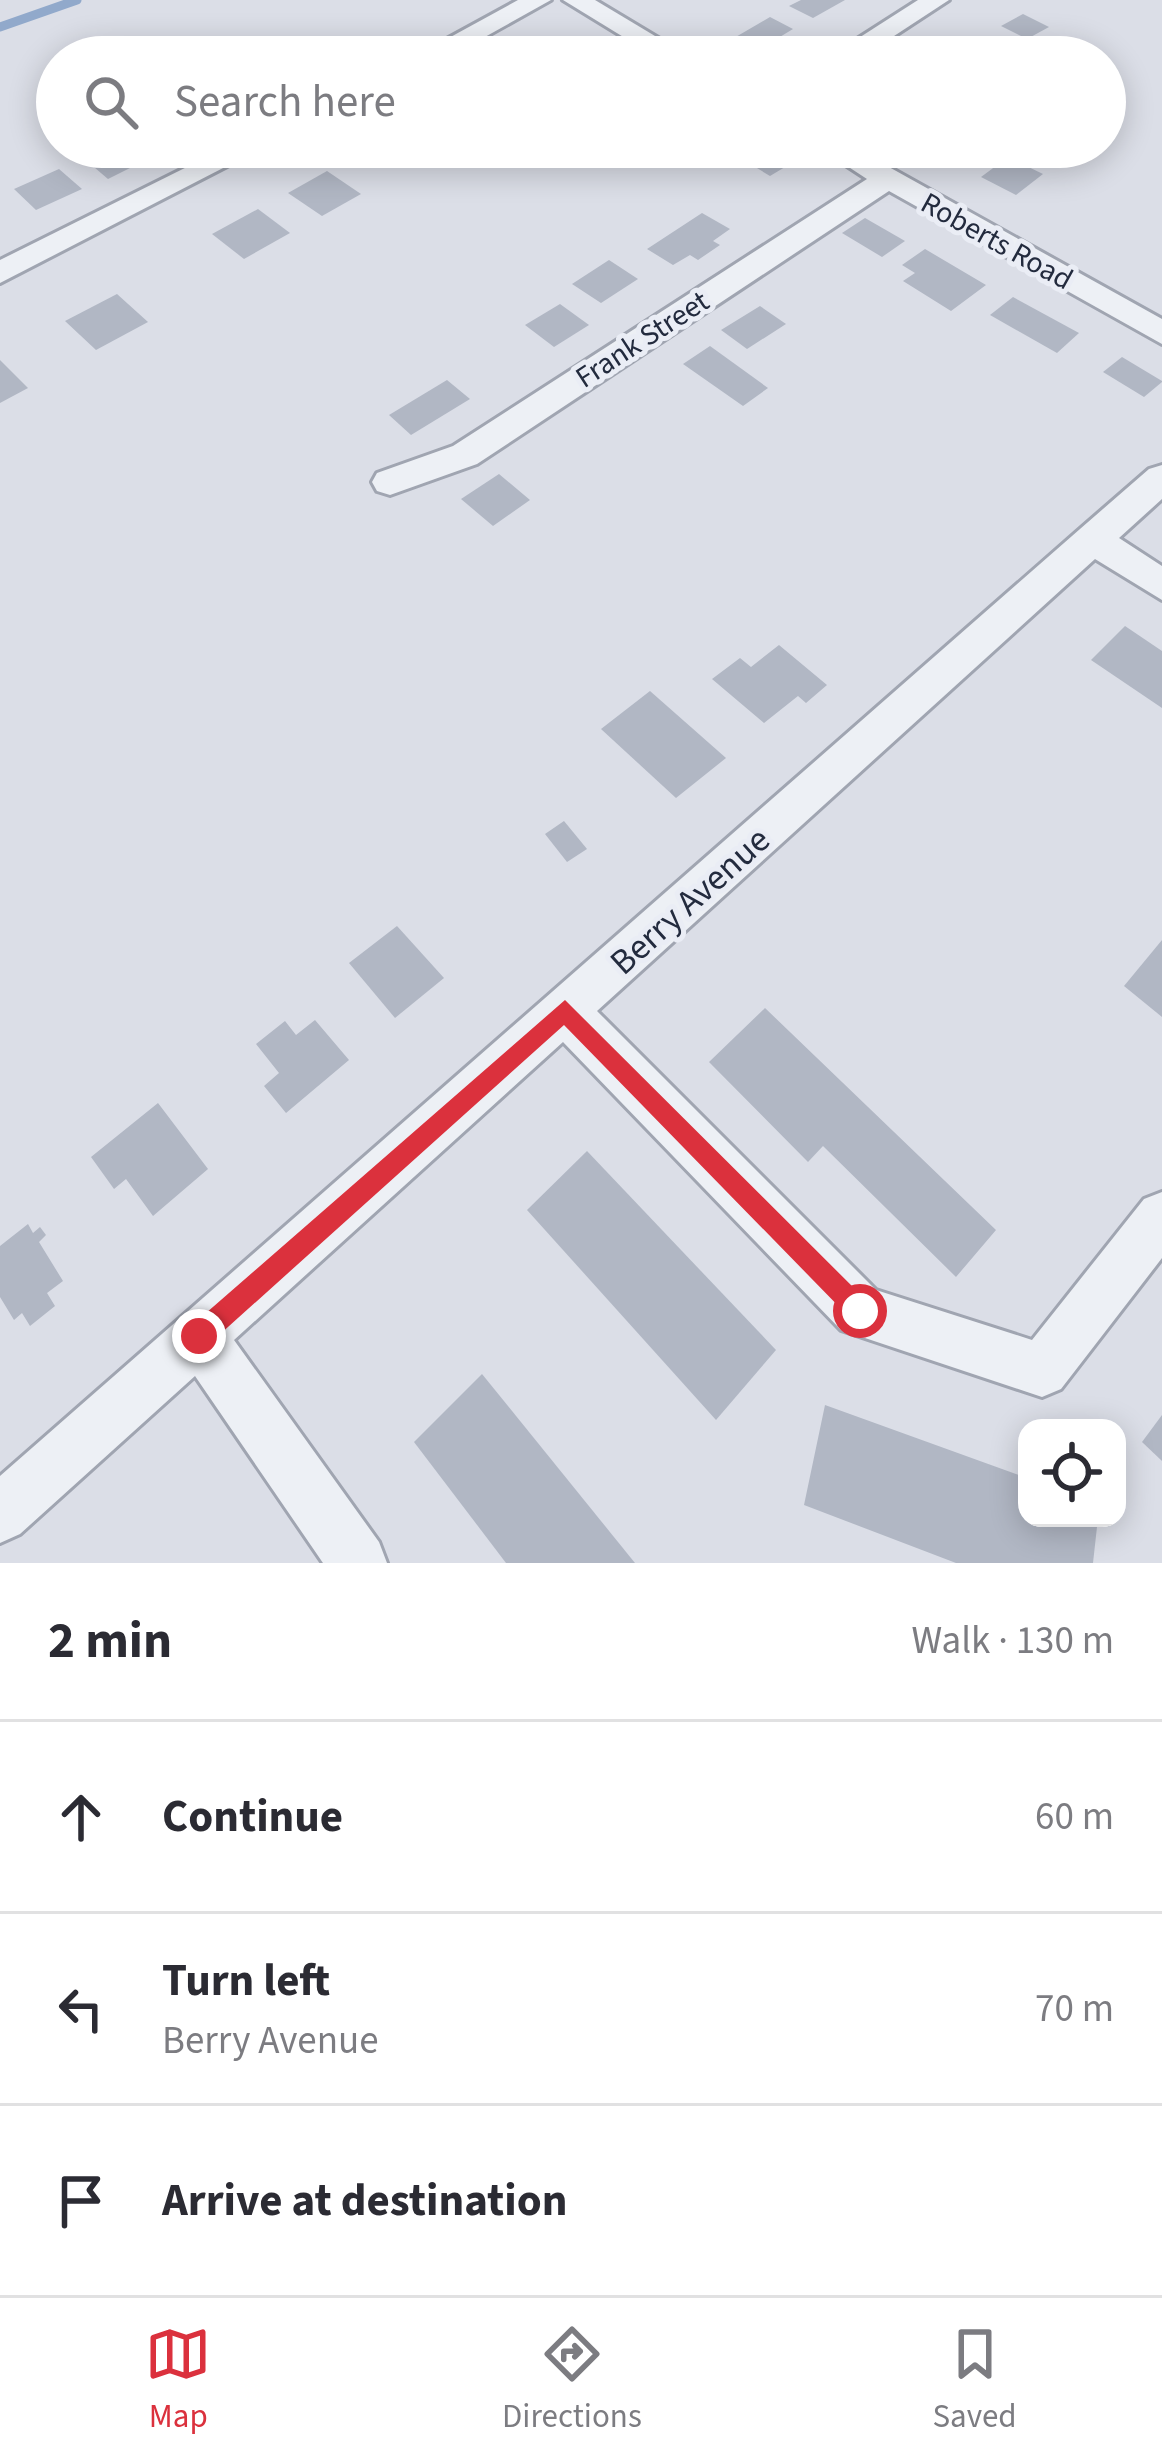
<!DOCTYPE html>
<html lang="en">
<head>
<meta charset="utf-8">
<style>
	body { margin:0; font-family:"Source Sans 3",sans-serif; background:#f2f2f3; color:#2b2b33 }
	.controls { position:absolute; right:36px; bottom:36px; display:grid; overflow:hidden; border-radius:24px; box-shadow:0 6px 30px #0003 }
	.controls button { width:108px; height:108px; display:grid; place-items:center; padding:0; border:0; border-bottom:3px solid #e1e1e2; background:#fff; color:#2b2b33; font:60px sans-serif }
	.stop { position:absolute; width:36px; height:36px; margin:-27px; border:9px solid #db313d; border-radius:50%; background:#fff }
	.stop.end { background:#db313d; border-color:#fff; box-shadow:0 3px 12px #0008 }
	.list { margin:0; padding:0; list-style:none }
	h2 { display:flex; justify-content:space-between; align-items:center; height:156px; margin:0; padding:0 48px; font-size:51px }
	h2 small { font-size:39px; font-weight:400; color:#7c7c81 }
	.list li { display:grid; grid-template-columns:78px 1fr auto; gap:36px; align-items:center; box-sizing:border-box; height:192px; padding:0 48px; border-top:3px solid #e1e1e2 }
	.list b { display:block; font-size:45px; white-space:nowrap }
	.list p { margin:0; font-size:39px; white-space:nowrap; color:#7c7c81 }
	.list em { font-size:39px; font-style:normal; color:#7c7c81 }
	.icon { flex:none; width:66px; height:66px; fill:none; stroke:currentColor; stroke-width:2; stroke-linecap:round; stroke-linejoin:round }
	.map { position:relative; flex:none; width:1162px; height:1563px; overflow:hidden }
	.search { position:absolute; background:#fff; box-shadow:0 6px 30px #0003; left:36px; right:36px; top:36px; height:132px; display:flex; align-items:center; gap:30px; box-sizing:border-box; padding:0 42px; border-radius:66px; color:#7c7c81; font-size:45px }
	.sheet { height:732px; background:#fff }
	nav { display:flex; justify-content:space-around; align-items:center; box-sizing:border-box; height:168px; border-top:3px solid #e1e1e2; background:#fff; font-size:33px; color:#7c7c81 }
	nav a { display:grid; justify-items:center; gap:6px }
	nav .on { color:#db313d }
	.map>svg:first-child { display:block }
</style>
</head>
<body>
<div class="map">
<svg width="1162" height="1563" viewBox="0 0 1162 1563">
	<rect width="100%" height="100%" fill="#dbdee7"/>
	<g fill="none" stroke-linecap="round" stroke-linejoin="round">
		<!-- stream -->
		<polyline stroke="#91a9cb" stroke-width="9" points="0,27 77,0"/>
	</g>
	<!-- building -->
	<g fill="#b1b7c4">
		<polygon points="801,0 845,0 813,18 789,6"/>
		<polygon points="1023,14 1049,27 1027,39 1001,26"/>
		<polygon points="770,17 793,29 750,55 736,48 745,44 734,38"/>
		<polygon points="321,38 337,48 319,57 284,57"/>
		<polygon points="985,38 1008,49 996,57 979,57 966,50"/>
		<polygon points="540,40 561,53 506,57"/>
		<polygon points="101,147 135,147 150,158 108,179 81,156"/>
		<polygon points="390,147 447,147 416,164"/>
		<polygon points="763,147 781,147 800,158 770,176 742,159"/>
		<polygon points="1008,157 1043,174 1016,195 981,177"/>
		<polygon points="59,169 82,189 36,210 14,189"/>
		<polygon points="327,171 361,194 322,216 288,193"/>
		<polygon points="258,209 290,233 244,259 212,234"/>
		<polygon points="702,213 730,229 713,241 720,245 698,260 690,255 673,265 647,249"/>
		<polygon points="865,218 905,241 882,257 842,233"/>
		<polygon points="925,249 986,285 951,311 903,281 915,273 902,265"/>
		<polygon points="609,260 638,279 601,303 572,284"/>
		<polygon points="117,294 148,322 96,350 65,321"/>
		<polygon points="1013,297 1079,333 1057,353 990,315"/>
		<polygon points="560,304 589,325 554,347 525,325"/>
		<polygon points="760,306 786,324 747,349 721,330"/>
		<polygon points="710,346 768,388 743,406 683,364"/>
		<polygon points="1122,357 1162,381 1162,382 1144,397 1103,372"/>
		<polygon points="0,360 28,388 0,403"/>
		<polygon points="447,380 470,399 411,435 389,415"/>
		<polygon points="499,474 530,500 493,526 461,499"/>
		<polygon points="1125,626 1162,651 1162,708 1091,660"/>
		<polygon points="779,645 827,685 806,703 798,696 764,723 712,679 740,658 751,667"/>
		<polygon points="650,691 726,758 676,798 601,729"/>
		<polygon points="564,821 587,849 567,862 545,834"/>
		<polygon points="397,926 444,978 395,1018 349,963"/>
		<polygon points="1162,940 1162,1017 1124,986"/>
		<polygon points="765,1008 996,1230 956,1277 823,1146 808,1162 709,1062"/>
		<polygon points="315,1020 349,1060 286,1113 264,1086 279,1073 256,1044 285,1021 296,1035"/>
		<polygon points="158,1103 208,1169 153,1216 126,1179 114,1189 91,1157"/>
		<polygon points="587,1151 776,1350 716,1420 527,1210"/>
		<polygon points="28,1224 33,1233 40,1227 46,1235 39,1242 63,1281 47,1293 55,1306 30,1326 22,1313 14,1320 0,1297 0,1246"/>
		<polygon points="482,1374 635,1563 506,1563 414,1442"/>
		<polygon points="825,1405 1027,1478 1027,1518 1098,1518 1093,1563 956,1563 804,1505"/>
		<polygon points="1162,1415 1162,1461 1142,1442"/>
	</g>
	<g fill="none" stroke-linecap="round" stroke-linejoin="round">
		<!-- minor casing -->
		<g stroke="#a0a5b1" stroke-width="6">
			<g id="minor">
				<polygon points="518,0 551,0 449,57 414,57"/>
				<polygon points="563,0 595,0 690,57 656,57"/>
				<polygon points="918,0 949,0 862,57 829,57"/>
				<polygon points="227,147 264,147 0,283 0,260"/>
				<polygon points="818,147 853,147 1162,319 1162,344 889,191 477,464 390,495 377,491 372,482 377,473 453,446 867,179"/>
				<polygon points="1162,465 1162,499 1119,538 1162,566 1162,600 1095,559 597,1011 876,1290 1032,1340 1144,1199 1162,1192 1162,1258 1061,1389 1042,1397 841,1330 563,1042 234,1340 379,1542 387,1563 323,1563 195,1376 20,1534 0,1543 0,1476 1080,529 1149,469"/>
			</g>
		</g>
		<!-- minor -->
		<use href="#minor" fill="#edf0f5" fill-rule="evenodd"/>
	</g>
	<!-- route -->
	<polygon fill="#db313d" points="565,1000 868,1302 868,1319 851,1319 564,1025 208,1345 199,1349 190,1345 187,1336 190,1327"/>
	<g text-anchor="middle" stroke-width="10" stroke-linejoin="round" paint-order="stroke">
		<!-- far-street labels -->
		<g font-size="30" fill="#232b3e" stroke="#eaedf5">
			<text transform="translate(997 241) rotate(29)" y="10">Roberts Road</text>
			<text transform="translate(642 339) rotate(-33)" y="10">Frank Street</text>
		</g>
		<!-- street labels -->
		<g font-size="36" fill="#232b3e" stroke="#eaedf5">
			<text transform="translate(689 900) rotate(-42)" y="13">Berry Avenue</text>
		</g>
	</g>
</svg>
<div class="controls">
<button><svg class="icon" aria-label="locate" viewBox="0 0 24 24"><circle cx="12" cy="12" r="6"/><path d="M12 2v4M12 18v4M2 12h4M18 12h4"/></svg></button>
</div>
<div class="stop" style="left:860px;top:1311px"></div>
<div class="stop end" style="left:199px;top:1336px"></div>
<div class="search"><svg class="icon" aria-label="search" viewBox="0 0 24 24"><circle cx="10" cy="10" r="6"/><path d="M15 15l6 6"/></svg>Search here</div>
</div>
<section class="sheet">
<h2>2 min<small>Walk · 130 m</small></h2>
<ul class="list">
<li><svg class="icon" aria-label="ahead" viewBox="0 0 24 24"><path d="M12 20V5M6 11l6-6 6 6"/></svg><div><b>Continue</b></div><em>60 m</em></li>
<li><svg class="icon" aria-label="left" viewBox="0 0 24 24"><path d="M17 20v-9H6M10 6l-5 5 5 5"/></svg><div><b>Turn left</b><p>Berry Avenue</p></div><em>70 m</em></li>
<li><svg class="icon" aria-label="arrive" viewBox="0 0 24 24"><path d="M6 21V4h12l-3 4 3 4H6"/></svg><div><b>Arrive at destination</b></div></li>
</ul>
</section>
<nav>
<a class="on"><svg class="icon" aria-label="map" viewBox="0 0 24 24"><path d="M3 6l6-2 6 2 6-2v14l-6 2-6-2-6 2zM9 4v14M15 6v14"/></svg>Map</a>
<a><svg class="icon" aria-label="directions" viewBox="0 0 24 24"><path d="M12 3l9 9-9 9-9-9zM9 14v-3h6M13 9l2 2-2 2"/></svg>Directions</a>
<a><svg class="icon" aria-label="saved" viewBox="0 0 24 24"><path d="M7 4h10v16l-5-4-5 4z"/></svg>Saved</a>
</nav>
</body>
</html>
